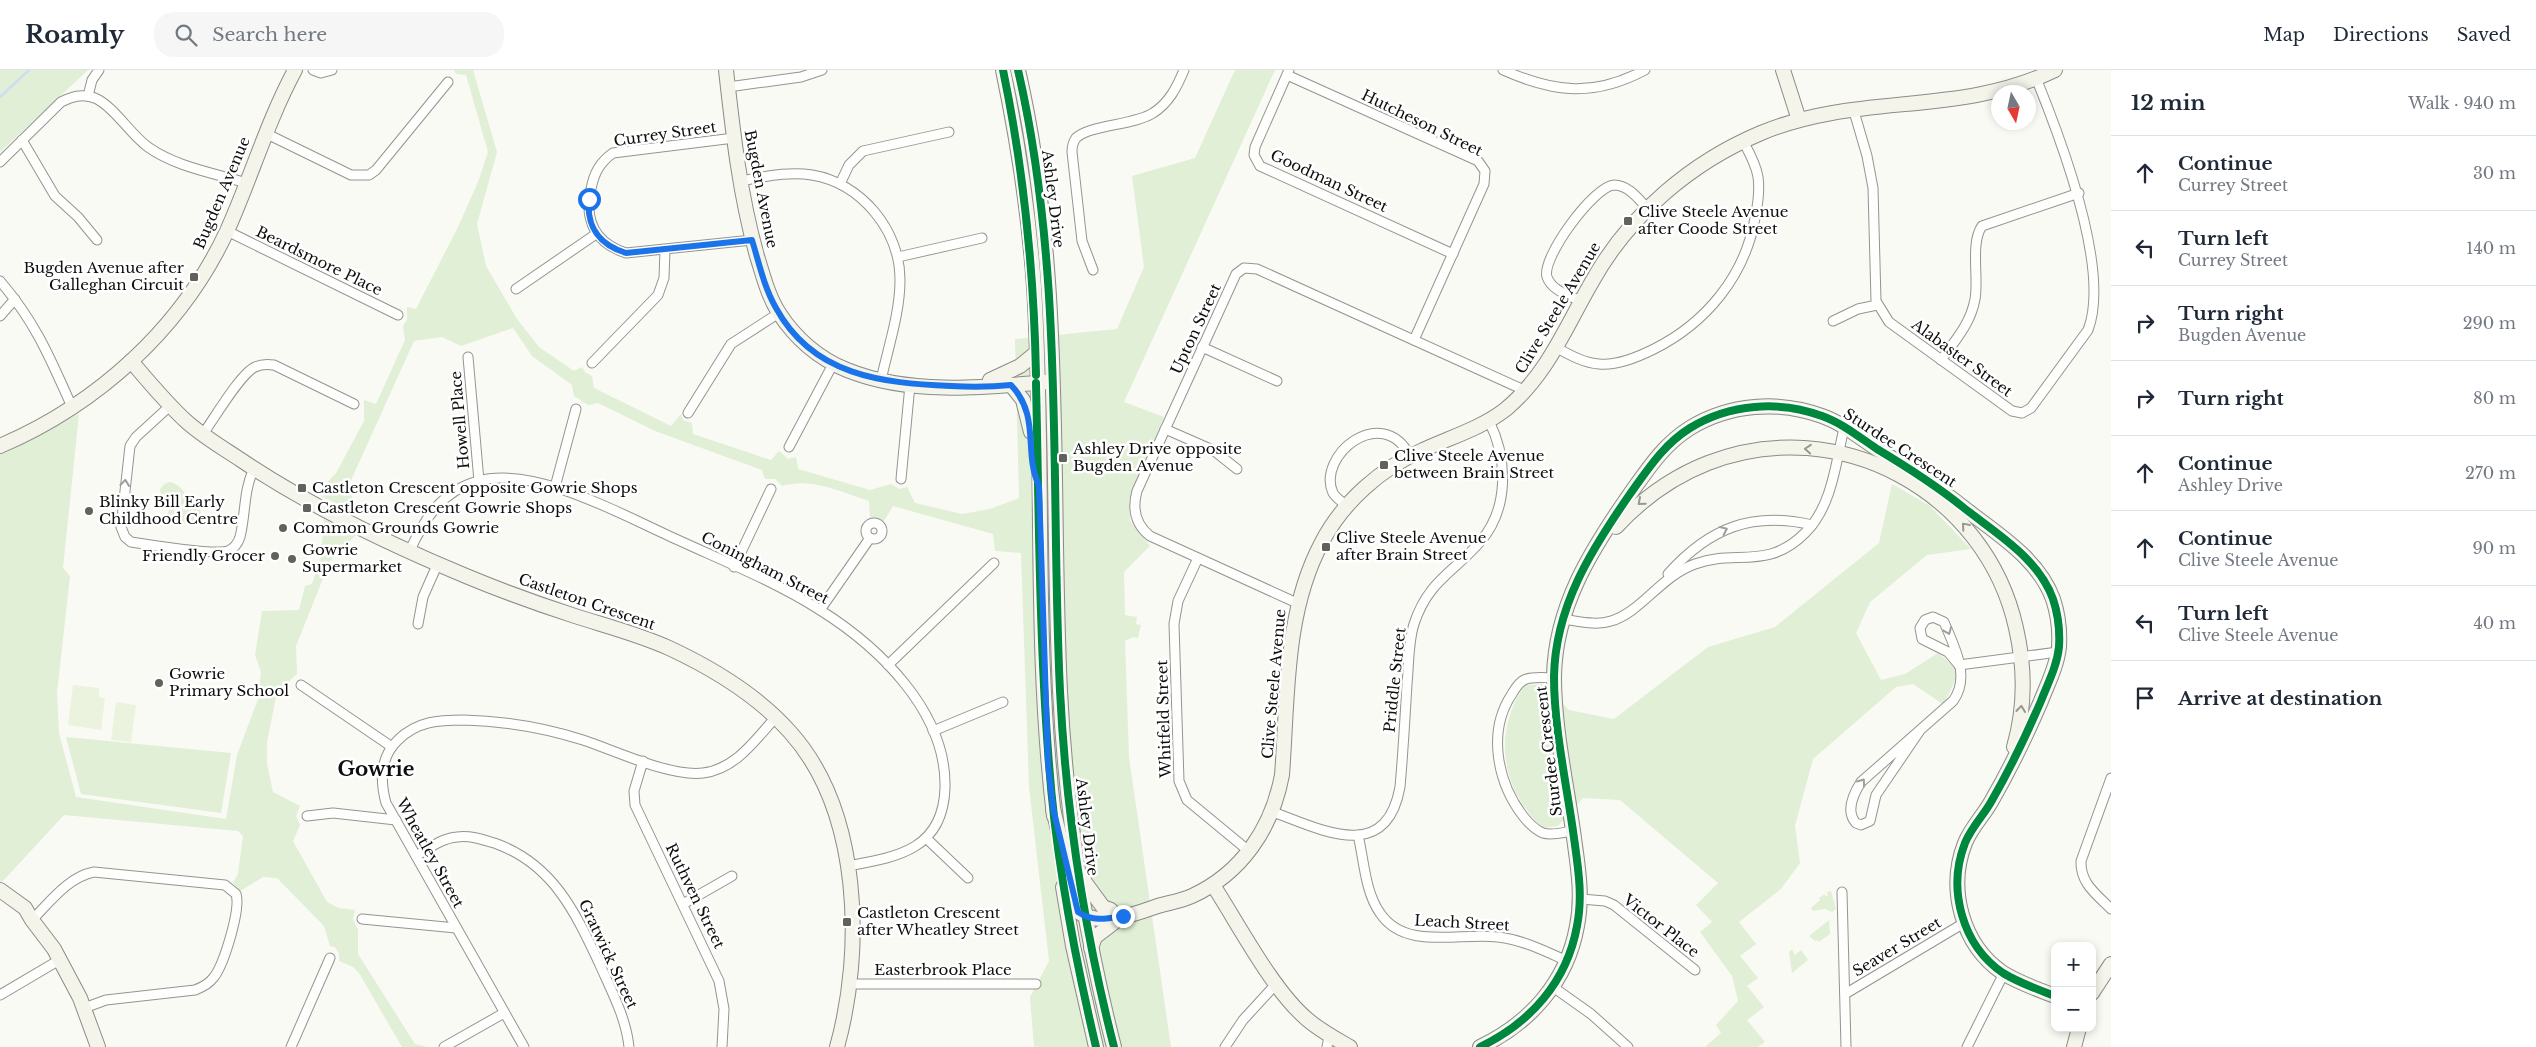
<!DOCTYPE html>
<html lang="en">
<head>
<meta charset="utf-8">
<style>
	body { margin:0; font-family:"Libre Baskerville",serif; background:#f6f6f7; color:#1f2937 }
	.controls { position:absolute; right:15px; bottom:15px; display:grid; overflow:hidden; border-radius:10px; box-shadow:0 2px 8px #0003 }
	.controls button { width:45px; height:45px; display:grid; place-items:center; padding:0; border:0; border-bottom:1px solid #e0e1e3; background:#fff; color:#1f2937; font:25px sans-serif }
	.compass { position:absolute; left:1991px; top:15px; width:45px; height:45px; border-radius:50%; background:#fff; box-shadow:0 2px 8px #0003; rotate:171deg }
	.stop { position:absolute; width:15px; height:15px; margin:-11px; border:4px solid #1a73e8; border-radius:50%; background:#fff }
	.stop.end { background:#1a73e8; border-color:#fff; box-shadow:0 1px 5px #0008 }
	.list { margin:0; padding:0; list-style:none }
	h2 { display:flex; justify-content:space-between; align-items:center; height:65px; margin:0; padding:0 20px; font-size:21px }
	h2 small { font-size:16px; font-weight:400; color:#747a83 }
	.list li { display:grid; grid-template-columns:32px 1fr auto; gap:15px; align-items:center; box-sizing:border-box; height:75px; padding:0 20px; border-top:1px solid #e0e1e3 }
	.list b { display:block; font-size:19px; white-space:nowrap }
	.list p { margin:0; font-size:16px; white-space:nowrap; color:#747a83 }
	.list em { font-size:16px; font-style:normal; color:#747a83 }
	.icon { flex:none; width:28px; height:28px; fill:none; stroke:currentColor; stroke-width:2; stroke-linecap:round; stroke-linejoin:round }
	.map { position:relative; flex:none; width:2111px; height:977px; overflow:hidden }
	header { display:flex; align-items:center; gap:30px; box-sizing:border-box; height:70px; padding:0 25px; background:#fff; border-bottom:1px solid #e0e1e3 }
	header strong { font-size:24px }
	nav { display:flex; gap:28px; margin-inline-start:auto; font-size:18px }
	.search { width:350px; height:45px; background:#f6f6f7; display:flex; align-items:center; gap:12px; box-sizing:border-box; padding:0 18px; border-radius:20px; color:#747a83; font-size:19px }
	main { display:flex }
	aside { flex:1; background:#fff }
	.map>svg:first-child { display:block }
</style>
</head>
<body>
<header>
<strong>Roamly</strong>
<div class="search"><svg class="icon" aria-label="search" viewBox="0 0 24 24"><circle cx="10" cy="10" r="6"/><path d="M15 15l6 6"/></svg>Search here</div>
<nav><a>Map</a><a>Directions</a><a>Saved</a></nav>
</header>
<main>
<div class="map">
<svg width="2111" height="977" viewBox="0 0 2111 977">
	<rect width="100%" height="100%" fill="#fafaf4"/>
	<!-- green -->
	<g fill="#e0efd5">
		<polygon points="0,0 88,0 0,82"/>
		<path d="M454,0H473L497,82L477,154L486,196L517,249L539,277L574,301L582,297L585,302L592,306L594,318L671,356L681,344L683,350L692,353L693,364L771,390L779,381L788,389L796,387L798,399L870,420L891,414L899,419L907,417L915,433L962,444L990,439L1019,428L1015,269L1117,259L1144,197L1132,106L1195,88L1235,0H1275L1124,332L1164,347L1129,430L1130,451L1150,476L1124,502L1125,545L1137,547L1136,554L1141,555L1138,568L1133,567L1125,571L1129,687L1171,977H1034L1030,927L1049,891L1029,717L1021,483L995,481L993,464L893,436L884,451L870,448L869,431C841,422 811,407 782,416L775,409H765L762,400L655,361L598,333L588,335L574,326L572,315L532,286L513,258L461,276L442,267L414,271L348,417L359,444L316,424L336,403L364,351V330L376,334L405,270L403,256L407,250V237L416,239L458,157L478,112L488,82L466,5L456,4Z"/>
		<polygon points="79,344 63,498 70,506 57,623 59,663 76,727 226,749 237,685 258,629 261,602 255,585 262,541 299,540 305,516 312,514 321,487 324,449 356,465 330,491 296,576 297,604 290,610 288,617 276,627 267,672 267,694 273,722 300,736 296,746 300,755 293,771 327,832 339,838 355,840 353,849 358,860 358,884 415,974 428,977 402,977 359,903 353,897 339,891 339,884 335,877 330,876 324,856 277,808 263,807 240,821 233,813 238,804 243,766 238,761 64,745 2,812 0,811 0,380"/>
		<path d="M169,412C178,412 188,425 190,434L199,435L201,443L197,450L181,454L171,451L168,446L169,434C161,427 154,418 169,412Z"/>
		<path d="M1892,414L1930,436L1971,479L1927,485L1870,532L1856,563L1881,610L1905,604L1938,583L1959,601L1944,635L1913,614L1896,617L1813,689L1795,756L1800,793L1781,819L1739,852L1756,874L1740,886L1758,908L1747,916L1764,937L1747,950L1765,972L1758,977H1705L1721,963L1716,955L1738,931L1732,906L1700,862L1712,852L1696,835L1718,813L1620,730L1583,728L1558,756L1543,758C1501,720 1492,662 1525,615L1542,614L1569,640L1614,649L1708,577L1775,557L1879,473Z"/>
		<polygon points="66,667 231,683 221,743 81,724"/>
		<polygon points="1831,821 1836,839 1832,842 1825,839 1813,841 1811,838 1820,830 1819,828 1825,824 1825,826 1828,826 1827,822"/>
		<polygon points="1829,850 1830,864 1819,872 1817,870 1815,871 1809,866"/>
		<polygon points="1792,879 1795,885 1801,880 1808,890 1792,903 1789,882"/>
	</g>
	<!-- pitch -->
	<g fill="#ebf3de">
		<polygon points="73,615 99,618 99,627 105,628 101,660 68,655"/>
		<polygon points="116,632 136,635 131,672 111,670"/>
	</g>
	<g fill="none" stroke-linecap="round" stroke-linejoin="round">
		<!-- stream -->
		<polyline stroke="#cbdff3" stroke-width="2.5" points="0,27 29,0"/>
		<!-- street casing -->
		<g stroke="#949492" stroke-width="11">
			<g id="street">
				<polyline points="313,0 321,3 332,0"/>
				<polyline points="1289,0 1255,77 1254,85 1260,96 1453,184"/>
				<path d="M1503,0C1555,23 1594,27 1645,0"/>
				<polyline points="1287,5 1478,91 1485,101 1484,114 1414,270"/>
				<polyline points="728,17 801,7 822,0"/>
				<polyline points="88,26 92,10 99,0"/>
				<path d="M1853,38L1867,86L1873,118L1876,231L1889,252L2012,341L2022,343L2031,338L2088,260C2111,200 2060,67 2036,8"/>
				<polyline points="265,63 351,105 369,105 376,100 448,12"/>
				<path d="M734,68L613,83C600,92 594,103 591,119C584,150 595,173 626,183L752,170"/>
				<polyline points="22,70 55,126 78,147 97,170"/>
				<path d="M0,92L61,32C73,26 84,23 97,29C115,38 131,65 148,77C176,97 214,103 246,113"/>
				<path d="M740,111C764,107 788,101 812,105C861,113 900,160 900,210C900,243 888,278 881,310"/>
				<polyline points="840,114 849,95 863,81 949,62"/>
				<polyline points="227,161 398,245"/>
				<polyline points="898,187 982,168"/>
				<path d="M1093,200L1082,171L1072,82C1072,77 1073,72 1076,68C1089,55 1135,55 1153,43C1169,33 1177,17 1184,0"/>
				<path d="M0,211C36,253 50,288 72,337"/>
				<polyline points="516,219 596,164"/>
				<path d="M1580,231C1569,225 1552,221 1547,207C1541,188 1594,116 1614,115C1629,115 1639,130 1648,139"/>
				<polyline points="0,246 15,229"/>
				<polyline points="1833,251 1858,239 1877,235"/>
				<polyline points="1202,277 1277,311"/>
				<path d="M1557,278C1570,285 1584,293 1599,294C1617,296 1638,287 1654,279C1706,253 1745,206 1755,148C1758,134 1760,121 1758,107C1756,94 1749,82 1743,71"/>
				<polyline points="468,287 479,411"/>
				<path d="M1941,290C1955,271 1971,253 1975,229C1979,209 1970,173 1982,156L2079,123"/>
				<polyline points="592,293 658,225 664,208 665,180"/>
				<path d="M171,335L136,367L130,376L121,457L125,467L131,472C149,475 215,485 228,481C235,478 238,473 240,467C246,443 243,422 254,398"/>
				<polyline points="688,343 731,274 779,243"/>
				<polyline points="1165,359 1213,380 1237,399"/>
				<path d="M203,364C214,349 240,304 255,297C261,294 268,294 274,295L354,334"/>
				<polyline points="789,377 833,294"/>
				<polyline points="901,409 910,315"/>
				<polyline points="555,417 576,339"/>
				<path d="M1347,436C1342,432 1336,428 1333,423C1316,386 1382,332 1410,386"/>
				<circle cx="874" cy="461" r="8"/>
				<path d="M410,480C425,448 442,421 478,411C533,396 615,441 665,464C716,488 771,509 820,540C879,577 947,642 945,718C943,780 897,787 848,796"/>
				<polyline points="1198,488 1178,531 1174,554 1179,711 1187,730 1250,782"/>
				<polyline points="734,497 771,419"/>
				<path d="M1668,504C1709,458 1752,441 1812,455"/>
				<path d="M1297,533L1150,466C1135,454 1132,439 1137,421L1236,204L1244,198L1257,199L1526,321"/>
				<polyline points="820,540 870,468"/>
				<path d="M1562,549C1578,551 1596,556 1611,551C1640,543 1661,506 1695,494C1735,479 1767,501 1805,463C1832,437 1836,392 1844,358"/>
				<polyline points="418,554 423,527 438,493"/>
				<polyline points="888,595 994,493"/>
				<polyline points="1959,595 2058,582"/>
				<path d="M1554,608C1545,608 1532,606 1524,610C1518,613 1515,619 1512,624C1487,661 1497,712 1523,746C1527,751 1535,760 1543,763C1552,766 1564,762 1573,761"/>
				<polyline points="301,615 392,677"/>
				<path d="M1921,659L1876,725L1870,751L1861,755L1856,753C1845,741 1854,723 1861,712L1953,631C1971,607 1954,576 1944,552L1933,547L1925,550L1920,558L1922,569L1948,582L1959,595"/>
				<polyline points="933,661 1003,632"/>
				<polyline points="643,691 634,721 635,735 719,911 724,939 722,977"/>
				<path d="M2111,708L2081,791C2080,813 2096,824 2111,839"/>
				<path d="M1273,742C1320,759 1386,795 1400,717C1403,683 1405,649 1407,614C1409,595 1408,573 1414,554C1428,511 1453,503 1480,472C1509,439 1508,389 1489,351"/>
				<polyline points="307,746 333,743 396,750"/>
				<path d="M1358,765C1364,790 1365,822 1380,843C1405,881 1460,862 1498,867C1523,870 1545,881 1567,891"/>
				<polyline points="926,768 968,808"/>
				<path d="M416,786C428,779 442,768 457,767C471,765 484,770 497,774C554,795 576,844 600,895C612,922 626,948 629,977"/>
				<polyline points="1842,822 1846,977"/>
				<polyline points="1581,829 1605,831 1614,835 1695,900"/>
				<polyline points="683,834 732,806"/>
				<polyline points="362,849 456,858"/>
				<path d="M32,850C50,832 68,807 94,802L225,815L236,824C241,839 224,894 214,907C209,914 203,917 195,920L106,930L84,938"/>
				<polyline points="849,914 1036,914"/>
				<polyline points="1553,917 1591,944 1628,977"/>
				<polyline points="1845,924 1964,853"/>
				<polyline points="0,925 61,889"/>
				<polyline points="291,977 330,888"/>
				<polyline points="444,977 504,943"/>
				<path d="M524,977L386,733C380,711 380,687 398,670C417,651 439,650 464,650C505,651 545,658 583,670C616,681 670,707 703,703C736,699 755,670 776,647"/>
				<polyline points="1225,977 1243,950 1276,914"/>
				<polyline points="1327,977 1329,966"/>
				<polyline points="1967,977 2004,903"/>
			</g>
		</g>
		<!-- secondary casing -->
		<g stroke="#8b8b88" stroke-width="16">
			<g id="secondary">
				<path d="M726,0C733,63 740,126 757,186C763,205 768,226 779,243C795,268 819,289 847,300C909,325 981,318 1046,312"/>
				<path d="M1003,0C1018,72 1029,144 1034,217C1045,393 1033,571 1054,746"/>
				<path d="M1018,0C1065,203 1050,414 1060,621C1066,741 1084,860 1114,977"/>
				<polyline points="1783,0 1799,50"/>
				<path d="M131,291C149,312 167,334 187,352C204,367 223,378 241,390C311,437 389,474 466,506C502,521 538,534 575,546C606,556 638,564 669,578C712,598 758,626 790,662C861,741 864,880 837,977"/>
				<polyline points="990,310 1020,296 1036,283"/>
				<polyline points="1011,315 1023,330 1031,362"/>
				<path d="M0,376C98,334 182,258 227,161C251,108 267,52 295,0"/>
				<path d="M1616,457C1642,429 1672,407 1708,393C1839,342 1986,422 2016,558C2025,597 2025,639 2014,677"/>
				<path d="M1053,739L1078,842C1099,856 1130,846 1152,838C1165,833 1179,832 1192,826C1242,803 1272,758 1282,705C1288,627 1284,543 1322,472C1343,432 1381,398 1423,380C1451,367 1482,358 1506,339C1548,304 1566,256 1593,210C1630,144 1692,92 1761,63C1859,22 1958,47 2055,0"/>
				<polyline points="1081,807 1103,837 1111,840"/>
				<path d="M1213,815C1239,855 1273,921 1308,950C1321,961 1336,969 1350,977"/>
				<polyline points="1063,817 1073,876 1096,977"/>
				<polyline points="0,820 25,838 32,850 54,879 80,928 98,977"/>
				<polyline points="1091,878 1095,867 1120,848"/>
				<polyline points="2092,923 2111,894"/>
				<path d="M1480,977C1530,953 1567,912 1577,856C1583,826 1578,797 1574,768C1567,716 1554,659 1554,607C1555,537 1591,480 1630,424C1648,399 1663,375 1690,358C1729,334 1779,330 1822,346C1842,353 1859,367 1877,379C1907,397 1937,416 1964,438C1997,464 2038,488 2053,529C2058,544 2060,561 2059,577C2057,596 2048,613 2041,631C2026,666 2010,699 1991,732C1983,746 1971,758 1965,773C1947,819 1962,875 2003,903C2019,913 2037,919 2055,926"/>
				<polyline points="2074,977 2079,958"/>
			</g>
		</g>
		<!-- street -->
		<use href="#street" stroke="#fefefd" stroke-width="9"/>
		<!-- secondary -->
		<use href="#secondary" stroke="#f4f4eb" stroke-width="14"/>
		<!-- cycleway casing -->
		<g stroke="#fff" stroke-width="11">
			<g id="cycleway">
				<path d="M1003,0C1024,101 1034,202 1036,305"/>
				<path d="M1018,0C1065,203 1050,414 1060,621C1066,741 1084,860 1114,977"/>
				<path d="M1036,313C1039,440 1039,568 1049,694C1056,790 1074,884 1096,977"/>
				<path d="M1480,977C1530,953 1567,912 1577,856C1583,826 1578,797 1574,768C1567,716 1554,659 1554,607C1555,537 1591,480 1630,424C1648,399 1663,375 1690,358C1729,334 1779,330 1822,346C1842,353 1859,367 1877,379C1907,397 1937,416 1964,438C1997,464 2038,488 2053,529C2058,544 2060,561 2059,577C2057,596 2048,613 2041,631C2026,666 2010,699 1991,732C1983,746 1971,758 1965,773C1947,819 1962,875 2003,903C2019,913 2037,919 2055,926"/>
			</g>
		</g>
		<!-- cycleway -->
		<use href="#cycleway" stroke="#00873e" stroke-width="8"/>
	</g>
	<!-- one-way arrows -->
	<defs><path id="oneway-chevron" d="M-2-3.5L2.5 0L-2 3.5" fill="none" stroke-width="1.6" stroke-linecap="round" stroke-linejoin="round" transform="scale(1.25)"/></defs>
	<g stroke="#989893">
		<use href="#oneway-chevron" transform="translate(1808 379) rotate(-176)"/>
		<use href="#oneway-chevron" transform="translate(1641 432) rotate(139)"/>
		<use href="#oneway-chevron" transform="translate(1965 456) rotate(-131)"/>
		<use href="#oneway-chevron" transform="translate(2021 639) rotate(-84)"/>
	</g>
	<g stroke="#9e9e9d">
		<use href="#oneway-chevron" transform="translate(125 413) rotate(-84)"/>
		<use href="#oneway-chevron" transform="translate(1724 460) rotate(-25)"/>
		<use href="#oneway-chevron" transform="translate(1948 561) rotate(68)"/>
		<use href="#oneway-chevron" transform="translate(1862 712) rotate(-54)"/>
	</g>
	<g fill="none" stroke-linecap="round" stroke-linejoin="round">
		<!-- route -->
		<path stroke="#1a73e8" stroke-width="6" d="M589,129C586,157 600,175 626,183L752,170C759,193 764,217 776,238C813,306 882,313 951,316C971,317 991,317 1011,315C1041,347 1023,382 1039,416L1048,694L1053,738L1078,842C1093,852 1106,849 1123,846"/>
	</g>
	<!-- markers -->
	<g fill="#61615e" stroke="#fff" stroke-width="2">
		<rect x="1623" y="146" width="10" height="10" rx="2.5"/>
		<rect x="189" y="202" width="10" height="10" rx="2.5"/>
		<rect x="1058" y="383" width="10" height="10" rx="2.5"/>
		<rect x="1379" y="390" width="10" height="10" rx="2.5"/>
		<rect x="297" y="413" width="10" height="10" rx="2.5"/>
		<rect x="302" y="433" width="10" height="10" rx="2.5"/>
		<circle cx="89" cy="441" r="5"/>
		<circle cx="283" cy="458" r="5"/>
		<rect x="1321" y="472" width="10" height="10" rx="2.5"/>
		<circle cx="275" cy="486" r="5"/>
		<circle cx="292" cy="489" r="5"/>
		<circle cx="159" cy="613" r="5"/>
		<rect x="842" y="847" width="10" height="10" rx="2.5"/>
	</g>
	<g text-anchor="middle" stroke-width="5" stroke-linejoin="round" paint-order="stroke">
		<!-- street labels -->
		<g font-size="15" fill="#0e0e0e" stroke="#fff">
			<text transform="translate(1422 53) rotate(26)" y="5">Hutcheson Street</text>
			<text transform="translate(665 64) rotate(-8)" y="5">Currey Street</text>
			<text transform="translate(1329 111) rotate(25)" y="5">Goodman Street</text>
			<text transform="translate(761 119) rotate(79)" y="5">Bugden Avenue</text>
			<text transform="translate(222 123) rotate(-67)" y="5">Bugden Avenue</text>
			<text transform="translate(1053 129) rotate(83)" y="5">Ashley Drive</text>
			<text transform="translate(319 191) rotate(26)" y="5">Beardsmore Place</text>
			<text transform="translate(1558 238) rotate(-59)" y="5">Clive Steele Avenue</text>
			<text transform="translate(1196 259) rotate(-65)" y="5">Upton Street</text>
			<text transform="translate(1962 288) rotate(36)" y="5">Alabaster Street</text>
			<text transform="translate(460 350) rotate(-95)" y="5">Howell Place</text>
			<text transform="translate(1900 378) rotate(33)" y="5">Sturdee Crescent</text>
			<text transform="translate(765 498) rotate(27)" y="5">Coningham Street</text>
			<text transform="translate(587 532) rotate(19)" y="5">Castleton Crescent</text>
			<text transform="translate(1395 610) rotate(-84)" y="5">Priddle Street</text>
			<text transform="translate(1274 614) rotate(-85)" y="5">Clive Steele Avenue</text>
			<text transform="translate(1164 649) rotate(-92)" y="5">Whitfeld Street</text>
			<text transform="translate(1549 681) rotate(-97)" y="5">Sturdee Crescent</text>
			<text transform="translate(1087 757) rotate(83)" y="5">Ashley Drive</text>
			<text transform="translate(430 783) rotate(61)" y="5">Wheatley Street</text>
			<text transform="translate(695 826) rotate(64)" y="5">Ruthven Street</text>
			<text transform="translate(1462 853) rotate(3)" y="5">Leach Street</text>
			<text transform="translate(1661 856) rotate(38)" y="5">Victor Place</text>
			<text transform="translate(1897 877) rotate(-31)" y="5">Seaver Street</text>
			<text transform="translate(608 884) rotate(65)" y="5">Gratwick Street</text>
			<text x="943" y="905">Easterbrook Place</text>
		</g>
		<!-- poi labels -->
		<g font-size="15" fill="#0e0e0e" stroke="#fff" text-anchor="start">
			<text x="1638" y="147">Clive Steele Avenue<tspan x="1638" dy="17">after Coode Street</tspan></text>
			<text x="184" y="203" text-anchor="end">Bugden Avenue after<tspan x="184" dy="17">Galleghan Circuit</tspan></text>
			<text x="1073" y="384">Ashley Drive opposite<tspan x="1073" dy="17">Bugden Avenue</tspan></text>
			<text x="1394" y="391">Clive Steele Avenue<tspan x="1394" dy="17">between Brain Street</tspan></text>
			<text x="312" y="423">Castleton Crescent opposite Gowrie Shops</text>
			<text x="99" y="437">Blinky Bill Early<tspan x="99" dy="17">Childhood Centre</tspan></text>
			<text x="317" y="443">Castleton Crescent Gowrie Shops</text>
			<text x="293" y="463">Common Grounds Gowrie</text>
			<text x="1336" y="473">Clive Steele Avenue<tspan x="1336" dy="17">after Brain Street</tspan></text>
			<text x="302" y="485">Gowrie<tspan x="302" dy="17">Supermarket</tspan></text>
			<text x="265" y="491" text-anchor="end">Friendly Grocer</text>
			<text x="169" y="609">Gowrie<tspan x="169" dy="17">Primary School</tspan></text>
			<text x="857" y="848">Castleton Crescent<tspan x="857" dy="17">after Wheatley Street</tspan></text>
		</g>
		<!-- district labels -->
		<g font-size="20" font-weight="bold" fill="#0e0e0e" stroke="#fff">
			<text x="376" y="706">Gowrie</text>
		</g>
	</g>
</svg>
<div class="controls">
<button>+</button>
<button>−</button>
</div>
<svg class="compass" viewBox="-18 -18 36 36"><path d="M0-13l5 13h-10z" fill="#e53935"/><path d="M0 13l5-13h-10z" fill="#747a83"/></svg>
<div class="stop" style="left:589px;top:129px"></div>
<div class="stop end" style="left:1123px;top:846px"></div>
</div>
<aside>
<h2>12 min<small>Walk · 940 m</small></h2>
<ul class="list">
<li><svg class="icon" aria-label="ahead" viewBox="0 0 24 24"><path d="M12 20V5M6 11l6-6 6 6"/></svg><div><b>Continue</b><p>Currey Street</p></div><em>30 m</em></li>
<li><svg class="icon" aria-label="left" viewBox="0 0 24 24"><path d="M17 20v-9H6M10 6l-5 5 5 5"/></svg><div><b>Turn left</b><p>Currey Street</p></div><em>140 m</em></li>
<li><svg class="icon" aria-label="right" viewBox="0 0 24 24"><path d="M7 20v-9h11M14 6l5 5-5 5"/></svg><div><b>Turn right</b><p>Bugden Avenue</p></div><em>290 m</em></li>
<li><svg class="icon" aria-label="right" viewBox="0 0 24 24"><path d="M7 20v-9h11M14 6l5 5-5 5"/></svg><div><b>Turn right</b></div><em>80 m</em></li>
<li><svg class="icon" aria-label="ahead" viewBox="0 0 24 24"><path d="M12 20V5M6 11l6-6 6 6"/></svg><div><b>Continue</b><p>Ashley Drive</p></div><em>270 m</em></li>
<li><svg class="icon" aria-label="ahead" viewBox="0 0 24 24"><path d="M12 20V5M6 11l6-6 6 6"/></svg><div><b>Continue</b><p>Clive Steele Avenue</p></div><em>90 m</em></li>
<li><svg class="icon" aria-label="left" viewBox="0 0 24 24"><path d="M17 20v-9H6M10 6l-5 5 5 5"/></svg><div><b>Turn left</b><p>Clive Steele Avenue</p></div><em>40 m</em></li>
<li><svg class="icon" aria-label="arrive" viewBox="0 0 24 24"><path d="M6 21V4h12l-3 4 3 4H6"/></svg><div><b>Arrive at destination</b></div></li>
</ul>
</aside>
</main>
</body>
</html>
